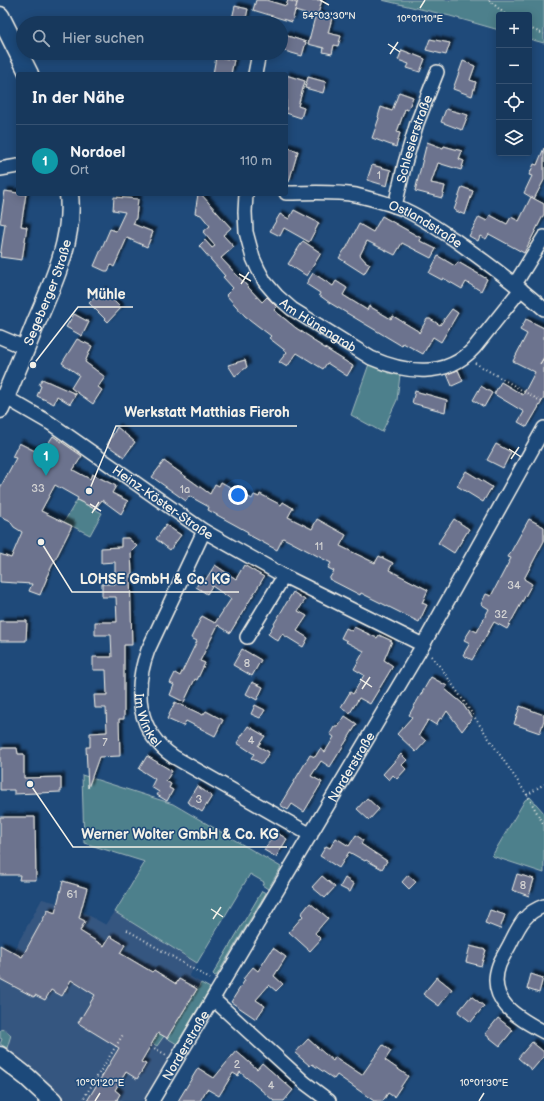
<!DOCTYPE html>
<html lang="de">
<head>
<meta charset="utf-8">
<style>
	body { margin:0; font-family:"Balsamiq Sans",sans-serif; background:#203f62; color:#f1f3f6 }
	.controls { position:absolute; right:12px; top:12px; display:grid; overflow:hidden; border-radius:4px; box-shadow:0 2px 10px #0003 }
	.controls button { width:36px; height:36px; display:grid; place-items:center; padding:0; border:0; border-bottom:1px solid #365272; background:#17385c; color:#f1f3f6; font:20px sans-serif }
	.you { position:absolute; left:238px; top:495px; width:14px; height:14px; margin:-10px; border:3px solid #fff; border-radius:50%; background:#1a73e8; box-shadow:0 0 0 6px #1a73e833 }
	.badge { display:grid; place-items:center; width:26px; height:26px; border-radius:50%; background:#90b9f0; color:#fff; font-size:13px; font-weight:700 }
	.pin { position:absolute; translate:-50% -33px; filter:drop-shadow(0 1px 2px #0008) }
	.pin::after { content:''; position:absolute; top:21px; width:14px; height:12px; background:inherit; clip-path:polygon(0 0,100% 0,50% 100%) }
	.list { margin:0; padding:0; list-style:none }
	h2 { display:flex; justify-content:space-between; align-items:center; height:52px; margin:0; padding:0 16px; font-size:17px }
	h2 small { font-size:13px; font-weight:400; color:#9eacbb }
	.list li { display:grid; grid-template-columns:26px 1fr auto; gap:12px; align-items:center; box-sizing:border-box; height:72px; padding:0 16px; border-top:1px solid #365272 }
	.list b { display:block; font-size:15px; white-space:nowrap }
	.list p { margin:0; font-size:13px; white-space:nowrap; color:#9eacbb }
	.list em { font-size:13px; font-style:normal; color:#9eacbb }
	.icon { flex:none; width:22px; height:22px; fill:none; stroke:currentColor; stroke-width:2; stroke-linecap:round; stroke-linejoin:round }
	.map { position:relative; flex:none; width:544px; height:1101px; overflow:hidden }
	.search { position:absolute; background:#17385c; box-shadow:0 2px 10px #0003; left:16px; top:16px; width:272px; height:44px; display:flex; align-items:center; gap:10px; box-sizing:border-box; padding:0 14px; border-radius:22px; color:#9eacbb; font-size:15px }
	.panel { position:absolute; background:#17385c; box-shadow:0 2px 10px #0003; left:16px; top:72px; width:272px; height:124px; border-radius:4px }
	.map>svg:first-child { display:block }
</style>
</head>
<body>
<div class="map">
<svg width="544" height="1101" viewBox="0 0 544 1101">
	<defs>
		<filter id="shadow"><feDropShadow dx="3.5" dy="-3.5" stdDeviation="1" flood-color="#0009"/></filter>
	</defs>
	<rect width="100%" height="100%" fill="#1f4a7a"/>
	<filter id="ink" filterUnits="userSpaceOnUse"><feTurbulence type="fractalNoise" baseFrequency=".025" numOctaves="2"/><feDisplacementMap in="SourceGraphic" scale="8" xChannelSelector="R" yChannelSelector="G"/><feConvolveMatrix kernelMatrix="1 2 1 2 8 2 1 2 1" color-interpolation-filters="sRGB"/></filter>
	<g filter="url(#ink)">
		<!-- built -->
		<polygon fill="#365680" points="42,899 74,907 106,925 115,912 197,963 189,976 210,988 143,1101 66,1101 42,1076 28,1064 0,1044 0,968 13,952"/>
		<!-- green -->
		<g fill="#4e808c" stroke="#a1b8ba">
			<polygon points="382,0 544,0 544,43 529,39 529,15 499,15 499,30 450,16"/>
			<polygon points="369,364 389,373 400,375 397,400 382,432 351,415"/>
			<polygon points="77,500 102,513 90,535 64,522"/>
			<polygon points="82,775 173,804 281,867 268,889 262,885 264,882 250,874 197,963 115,912 145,862 84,843"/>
			<polygon points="530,797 544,813 544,873 492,856 525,800"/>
			<polygon points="262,891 266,893 217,975 215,976 213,974"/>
			<polygon points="201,983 210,988 177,1044 167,1038"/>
			<polygon points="130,1016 164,1036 157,1046 124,1026"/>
			<polygon points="4,1029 11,1035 7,1048 0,1044 2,1039 0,1038 0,1030"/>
		</g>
		<!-- building -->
		<g fill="#6c738e" stroke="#f4f1e8" filter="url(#shadow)">
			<polygon points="256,0 266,0 286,6 288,0 297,3 292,22 253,10"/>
			<polygon points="298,0 322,0 318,14 332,18 328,33 341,36 338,46 334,45 332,54 323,52 324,48 308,44 315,17 295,11"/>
			<polygon points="235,6 248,9 245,23 231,23"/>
			<polygon points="285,35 306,42 302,56 281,50"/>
			<polygon points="430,39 450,43 446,55 426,50"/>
			<polygon points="402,50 425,59 420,72 407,68 409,64 398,60"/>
			<polygon points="216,57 234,60 231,74 213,74"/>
			<polygon points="463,61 475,66 470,80 476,82 472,96 453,89"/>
			<polygon points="286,75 305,81 298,106 304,108 301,118 286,113"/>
			<polygon points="308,77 326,82 323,93 305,88"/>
			<polygon points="399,92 413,97 408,110 405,109 397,132 400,133 396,147 372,138 379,118 378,117 381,107 392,111"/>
			<polygon points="446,109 468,115 462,130 441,122"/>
			<polygon points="427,142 443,148 444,146 462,151 459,159 464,161 461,170 438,163 431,183 445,186 442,198 415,191"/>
			<polygon points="286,147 298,151 289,182 286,181"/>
			<polygon points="544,148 544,180 534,199 524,193 532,176 529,175 534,164 537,165"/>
			<polygon points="372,165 391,170 387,186 367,180"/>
			<polygon points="462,187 473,191 465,215 454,210"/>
			<polygon points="5,191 18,193 18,194 26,194 21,226 27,227 22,260 0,257 5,224 0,223"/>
			<polygon points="198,194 201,194 231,228 223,235 234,247 221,258 262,302 267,297 277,307 274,310 296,328 313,339 312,340 353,366 347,376 327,363 323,369 297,353 287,367 279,362 287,352 269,338 271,336 245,316 226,295 233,288 223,277 225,276 199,246 205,240 212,248 215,246 203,232 210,226 201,215 195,213"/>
			<polygon points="114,197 138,199 136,218 133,224 153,232 147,247 127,238 114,267 111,265 108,271 105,271 94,266 110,229 116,231 125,212 113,210"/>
			<polygon points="531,197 544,204 544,214 524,253 489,234 486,239 480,236 478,241 469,236 479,217 487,221 490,215 507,224 511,217 519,221"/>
			<polygon points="294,210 319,223 309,242 284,228 280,236 270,231 280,214 289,219"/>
			<polygon points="382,216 421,238 420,241 436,249 431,258 402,243 395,255 367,241 360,255 365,261 370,264 364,274 339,258 345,249 346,249 359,224 373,232"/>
			<polygon points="303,241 321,253 307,276 288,264"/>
			<polygon points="438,256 455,266 458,262 487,279 481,291 466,282 462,289 443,278 442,280 429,273"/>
			<polygon points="313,273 333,286 336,281 347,288 343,295 367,310 369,306 391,319 393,316 418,331 419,333 427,319 430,319 440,325 452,309 458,313 441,342 433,337 423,354 403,343 402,346 330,303 319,295 320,293 306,284"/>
			<polygon points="103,290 121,308 108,322 89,303"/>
			<polygon points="74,314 89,322 82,336 66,327"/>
			<polygon points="526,319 544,328 544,357 540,364 544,358 544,398 527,427 518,422 524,412 494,394 501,382 523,395 535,372 513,361 527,334 520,330"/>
			<polygon points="77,339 92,346 85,362 105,377 98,387 102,390 93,404 71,388 79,375 62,363"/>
			<polygon points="245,360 247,367 235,376 228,365"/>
			<polygon points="458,370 463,381 452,386 447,374"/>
			<polygon points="42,379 76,394 70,404 57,396 54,404 37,396 41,386 39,385"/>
			<polygon points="481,386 492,393 484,407 473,400"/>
			<polygon points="415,391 447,400 445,412 412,403"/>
			<polygon points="117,427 135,442 124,457 107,445"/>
			<polygon points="53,436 82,456 73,470 90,479 92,474 116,486 112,493 128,501 121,514 102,500 95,509 77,500 78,498 55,485 41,511 72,526 46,578 47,578 40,595 29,591 32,584 0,582 0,554 11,558 22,532 14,527 9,520 0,516 0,488 16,458 12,457 19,443 41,454"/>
			<polygon points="496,444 511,452 503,468 487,460"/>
			<polygon points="164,461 210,494 215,484 219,486 221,482 252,499 254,495 259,497 260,494 281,505 283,502 293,508 288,517 312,529 317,519 346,535 340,546 375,563 379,556 393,563 389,570 428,590 422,603 427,605 419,622 361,593 360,595 329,579 334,571 328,568 331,563 289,541 283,538 277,550 247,534 248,532 208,510 209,507 189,496 186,501 152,477"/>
			<polygon points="466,471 492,487 483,502 457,486"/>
			<polygon points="454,519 469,529 454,553 438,543"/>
			<polygon points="529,519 544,527 544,541 524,579 532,584 507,629 494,622 472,660 463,655 470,643 464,640 471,629 477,632 489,609 481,604 486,594 491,596 511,558 508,557"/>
			<polygon points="166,525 181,535 170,550 156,539"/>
			<polygon points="121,538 128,538 137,546 131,552 132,574 130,574 132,645 124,645 124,719 119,719 120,756 99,757 88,788 86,747 90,747 90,733 107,732 106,708 95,708 94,695 107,695 106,670 93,670 93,657 112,657 111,635 95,635 95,622 117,622 116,597 102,597 102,584 115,584 115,562 101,563 101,548 121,547"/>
			<polygon points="215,565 236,579 244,565 264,577 230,633 218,625 200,661 205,663 197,680 195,679 184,702 170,695 174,685 170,683 175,673 180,676 197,641 191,638 202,616 215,623 231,599 212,586 207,594 196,587 201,579 204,582"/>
			<polygon points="293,592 305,600 298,611 307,616 297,631 308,638 303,647 282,634 278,641 268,634"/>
			<polygon points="0,621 27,621 26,641 0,641"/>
			<polygon points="354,627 377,638 379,635 392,641 384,660 393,666 370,704 359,698 350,713 341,707 350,692 353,694 364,675 354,669 364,651 346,642 347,641 341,638 346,628 352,631"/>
			<polygon points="242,649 261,660 252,676 233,665"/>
			<polygon points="431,677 447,686 445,689 462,703 472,718 462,731 447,711 442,719 440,718 436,725 428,720 419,735 426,741 416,752 397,734 412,717 409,715"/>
			<polygon points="252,682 263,687 257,700 246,694"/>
			<polygon points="175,702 203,715 206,711 223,720 215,736 186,721 183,726 167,719"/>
			<polygon points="255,705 265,710 260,718 251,714"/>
			<polygon points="520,706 544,715 544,720 540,733 514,724"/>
			<polygon points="345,716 357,724 330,767 321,761 311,776 322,782 304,812 292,804 288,810 280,805 310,755 315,757 320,749 325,752 334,737 330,734 334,727 338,727"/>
			<polygon points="248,726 265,736 258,746 269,752 262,764 251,758 254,754 237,743"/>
			<polygon points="0,748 17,748 18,754 24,754 24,778 61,777 61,792 14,794 14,790 0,790"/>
			<polygon points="401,754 407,760 402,765 406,769 397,779 393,775 389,780 383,774"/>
			<polygon points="147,756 172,771 166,781 171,784 169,788 173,790 167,801 157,795 159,792 151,787 155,779 139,769"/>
			<polygon points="197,786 212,796 202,812 187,802"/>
			<polygon points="367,798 379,809 369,820 357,809"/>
			<polygon points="0,817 35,817 36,880 19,880 20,875 0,875"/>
			<polygon points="276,832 287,839 276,857 264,850"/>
			<polygon points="356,835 363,840 361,844 387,861 382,869 366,860 365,861 349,852 339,868 320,856 326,846 330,848 336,838 349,846"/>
			<polygon points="517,874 534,879 529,896 512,890"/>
			<polygon points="408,875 416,882 409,889 402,882"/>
			<polygon points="322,876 335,887 325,898 312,887"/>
			<polygon points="345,878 354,884 350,892 340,887"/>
			<polygon points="63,881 87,888 79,918 85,921 80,931 104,946 110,936 125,945 120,953 152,972 154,970 176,984 179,979 197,989 167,1038 158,1033 141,1062 146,1064 137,1079 126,1072 115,1090 120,1094 116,1101 87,1101 119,1048 78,1023 95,995 71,980 62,996 51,990 45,1000 35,995 34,997 0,979 0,945 22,957 48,910 55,913"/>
			<polygon points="310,903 328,918 315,933 321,939 310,951 289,932 303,916 301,914"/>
			<polygon points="490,910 505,915 500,929 485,923"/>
			<polygon points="470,946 486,950 481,966 466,962"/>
			<polygon points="273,948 286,957 274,976 283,984 276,991 269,985 256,1000 265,1006 256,1019 231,1002 245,980 243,979 253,967 258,971"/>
			<polygon points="531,974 543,978 539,993 527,989"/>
			<polygon points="437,977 452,989 439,1006 423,994"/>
			<polygon points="471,996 484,1006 471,1022 458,1012"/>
			<polygon points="498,1018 513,1030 500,1046 485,1034"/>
			<polygon points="308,1039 333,1061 335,1057 362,1075 383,1045 391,1051 385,1060 408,1076 394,1097 388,1093 383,1101 374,1101 337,1075 334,1079 312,1064 310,1066 295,1053"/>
			<polygon points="532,1042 544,1052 544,1056 532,1070 518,1058"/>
			<polygon points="236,1051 257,1069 262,1063 293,1090 284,1101 274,1101 240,1072 238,1076 233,1073 219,1096 207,1089 200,1101 178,1101 198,1068 214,1078"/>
		</g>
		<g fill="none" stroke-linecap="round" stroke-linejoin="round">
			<!-- street casing -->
			<g stroke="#f4f1e8" stroke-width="16">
				<g id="street">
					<polyline points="255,74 259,53"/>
					<polyline points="0,169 18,166"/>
					<path id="s1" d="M286,193C309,193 333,191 356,195C372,199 388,203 403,209C421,217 438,229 455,240C486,262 516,284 544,309"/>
					<path id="s2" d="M246,194L245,212L246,232L253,258L258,269L265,282L277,296L292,309L371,358C405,373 446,379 474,348L521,289"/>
					<path id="s3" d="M395,206L405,163L417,123L437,72"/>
					<polyline points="515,284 544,237"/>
					<polyline points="0,337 26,348"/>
					<path id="s4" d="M5,397L50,423L204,531L284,576L423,645"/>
					<path id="s5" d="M204,531L148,650C133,690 137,732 174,757L311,835"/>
					<polyline points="247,637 284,576"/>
					<path d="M544,906C526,912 520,924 512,940C508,949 502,957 499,965C486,1001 518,1018 544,1032"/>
					<polyline points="213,999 305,1083 329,1101"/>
					<path id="s6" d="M152,1101L423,645L544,428"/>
				</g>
			</g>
			<!-- secondary casing -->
			<g stroke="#f4f1e8" stroke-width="21">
				<g id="secondary">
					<polyline points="0,16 29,74"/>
					<path id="s7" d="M0,409C12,381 24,353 35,325C53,283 74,240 69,194"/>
					<polyline points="0,1056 27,1077 53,1101"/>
				</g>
			</g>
			<!-- path -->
			<g stroke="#f4f1e8" stroke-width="2" stroke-dasharray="1 3" stroke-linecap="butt">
				<polyline points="489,0 506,15"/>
				<polyline points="529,28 544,34"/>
				<polyline points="475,363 544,403"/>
				<polyline points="431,656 442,669 527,795 544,825"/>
				<polyline points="527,795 544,784"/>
				<polyline points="127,930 210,979"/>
				<polyline points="151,1046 166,1055"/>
				<polyline points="117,1099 121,1101"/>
				<polyline points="82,1101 124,1033"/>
			</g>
			<!-- street -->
			<use href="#street" stroke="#1f4a7a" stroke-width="13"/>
			<!-- secondary -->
			<use href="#secondary" stroke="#1f4a7a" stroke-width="18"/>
		</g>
	</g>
	<!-- ticks -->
	<path fill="none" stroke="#f4f1e8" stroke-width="1.5" d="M320,0L329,5M420,8L425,0M388,44L400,52M390,54L398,42M239,274L251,281M241,284L249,272M509,449L521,457M511,459L519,447M90,504L101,511M92,513L99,502M360,679L372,687M362,689L370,677M211,909L223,917M213,919L221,907M95,1101L100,1093M479,1101L484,1093"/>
	<g text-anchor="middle" stroke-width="3" stroke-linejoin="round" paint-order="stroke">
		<!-- number labels -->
		<g font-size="11" fill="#d2d2d2">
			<text x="379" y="179">1</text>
			<text x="38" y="492">33</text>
			<text x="185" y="493">1a</text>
			<text x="319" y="550">11</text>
			<text x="514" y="589">34</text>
			<text x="501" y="618">32</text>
			<text x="247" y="667">8</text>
			<text x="251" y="744">4</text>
			<text x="105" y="746">7</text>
			<text x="199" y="803">3</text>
			<text x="523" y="889">8</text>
			<text x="72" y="898">61</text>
			<text x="237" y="1068">2</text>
			<text x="271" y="1089">4</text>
		</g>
		<!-- street labels -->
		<g font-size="13" fill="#f4f1e8" stroke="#1f4a7a">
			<text dy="5" stroke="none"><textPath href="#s3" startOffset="70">Schlesierstraße</textPath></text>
			<text dy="5" stroke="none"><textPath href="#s1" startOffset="146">Ostlandstraße</textPath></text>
			<text dy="5" stroke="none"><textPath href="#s7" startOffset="126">Segeberger Straße</textPath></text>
			<text dy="5" stroke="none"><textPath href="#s2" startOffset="161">Am Hünengrab</textPath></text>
			<text dy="5" stroke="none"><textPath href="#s4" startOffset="190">Heinz-Köster-Straße</textPath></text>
			<text dy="5" stroke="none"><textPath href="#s5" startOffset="204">Im Winkel</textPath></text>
			<text dy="5" stroke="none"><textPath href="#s6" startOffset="389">Norderstraße</textPath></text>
			<text dy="5" stroke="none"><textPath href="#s6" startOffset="65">Norderstraße</textPath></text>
		</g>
	</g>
	<g font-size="10" text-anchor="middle" fill="#f4f1e8" stroke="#1f4a7a" stroke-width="3" stroke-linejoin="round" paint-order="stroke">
		<text x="329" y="19">54°03'30"N</text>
		<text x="420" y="22">10°01'10"E</text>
		<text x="100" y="1086">10°01'20"E</text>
		<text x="484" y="1086">10°01'30"E</text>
	</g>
	<!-- callouts -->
	<path fill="none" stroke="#f4f1e8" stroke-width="1.5" d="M33 365L78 307H133M89 491L116 426H297M41 542L72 592H239M30 784L73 847H287"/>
	<g fill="#f4f1e8" stroke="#1f4a7a" stroke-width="1.5">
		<circle cx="33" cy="365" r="4"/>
		<circle cx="89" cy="491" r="4"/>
		<circle cx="41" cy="542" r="4"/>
		<circle cx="30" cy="784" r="4"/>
	</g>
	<g font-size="14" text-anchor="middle" font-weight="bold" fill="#f4f1e8" stroke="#1f4a7a" stroke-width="3" stroke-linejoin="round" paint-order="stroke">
		<text x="106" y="299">Mühle</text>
		<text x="207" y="417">Werkstatt Matthias Fieroh</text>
		<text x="155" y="584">LOHSE GmbH &amp; Co. KG</text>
		<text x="180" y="839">Werner Wolter GmbH &amp; Co. KG</text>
	</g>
</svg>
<div class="controls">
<button>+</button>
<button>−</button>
<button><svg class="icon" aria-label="locate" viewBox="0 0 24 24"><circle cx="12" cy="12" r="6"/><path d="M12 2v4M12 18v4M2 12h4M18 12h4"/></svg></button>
<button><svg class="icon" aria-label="layers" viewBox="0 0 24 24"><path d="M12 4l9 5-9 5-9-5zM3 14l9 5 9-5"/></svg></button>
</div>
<div class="you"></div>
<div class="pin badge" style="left:46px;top:476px;background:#0f9aa8">1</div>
<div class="search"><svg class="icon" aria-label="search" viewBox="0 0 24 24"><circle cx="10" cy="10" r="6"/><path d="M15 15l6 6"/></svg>Hier suchen</div>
<section class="panel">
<h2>In der Nähe<small></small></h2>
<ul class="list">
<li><span class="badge" style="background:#0f9aa8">1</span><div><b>Nordoel</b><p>Ort</p></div><em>110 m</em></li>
</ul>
</section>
</div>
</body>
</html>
